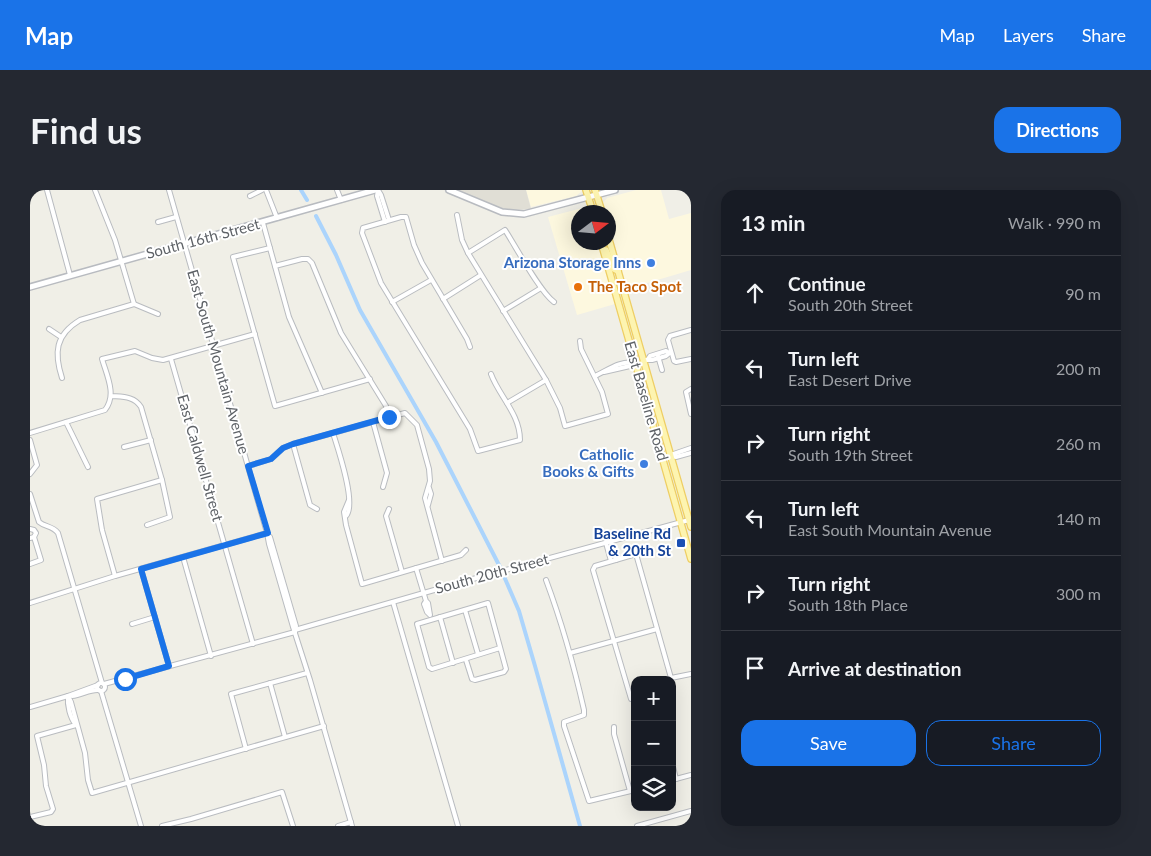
<!DOCTYPE html>
<html lang="en">
<head>
<meta charset="utf-8">
<style>
	body { margin:0; font-family:Lato,sans-serif; background:#242831; color:#f1f3f6 }
	.controls { position:absolute; right:15px; bottom:15px; display:grid; overflow:hidden; border-radius:10px; box-shadow:0 5px 20px #0002 }
	.controls button { width:45px; height:45px; display:grid; place-items:center; padding:0; border:0; border-bottom:1px solid #363941; background:#171b24; color:#f1f3f6; font:25px sans-serif }
	.compass { position:absolute; left:541px; top:15px; width:45px; height:45px; border-radius:50%; background:#171b24; box-shadow:0 5px 20px #0002; rotate:74deg }
	.stop { position:absolute; width:15px; height:15px; margin:-11px; border:4px solid #1a73e8; border-radius:50%; background:#fff }
	.stop.end { background:#1a73e8; border-color:#fff; box-shadow:0 1px 5px #0008 }
	.list { margin:0; padding:0; list-style:none }
	h2 { display:flex; justify-content:space-between; align-items:center; height:65px; margin:0; padding:0 20px; font-size:21px }
	h2 small { font-size:16px; font-weight:400; color:#9ea1a6 }
	.list li { display:grid; grid-template-columns:32px 1fr auto; gap:15px; align-items:center; box-sizing:border-box; height:75px; padding:0 20px; border-top:1px solid #363941 }
	.list b { display:block; font-size:19px; white-space:nowrap }
	.list p { margin:0; font-size:16px; white-space:nowrap; color:#9ea1a6 }
	.list em { font-size:16px; font-style:normal; color:#9ea1a6 }
	.actions { display:flex; gap:10px; padding:15px 20px }
	.actions a { flex:1; padding:11px 0; border:1px solid #1a73e8; border-radius:15px; text-align:center; font-size:18px; color:#1a73e8 }
	.actions .main { background:#1a73e8; color:#fff }
	.icon { flex:none; width:28px; height:28px; fill:none; stroke:currentColor; stroke-width:2; stroke-linecap:round; stroke-linejoin:round }
	.map { position:relative; flex:none; width:661px; height:636px; overflow:hidden; border-radius:15px }
	header { display:flex; align-items:center; gap:30px; box-sizing:border-box; height:70px; padding:0 25px; background:#1a73e8; color:#fff }
	header strong { font-size:24px }
	nav { display:flex; gap:28px; margin-inline-start:auto; font-size:18px }
	.intro { display:flex; align-items:center; justify-content:space-between; box-sizing:border-box; height:120px; padding:0 30px }
	h1 { margin:0; font-size:35px }
	.button { padding:12px 22px; border-radius:15px; background:#1a73e8; color:#fff; font-size:18px; font-weight:700 }
	main { display:flex; gap:30px; padding:0 30px }
	aside { flex:1; background:#171b24; border-radius:15px; box-shadow:0 5px 20px #0002 }
	.map>svg:first-child { display:block }
</style>
</head>
<body>
<header>
<strong>Map</strong>
<nav><a>Map</a><a>Layers</a><a>Share</a></nav>
</header>
<div class="intro"><h1>Find us</h1><a class="button">Directions</a></div>
<main>
<div class="map">
<svg width="661" height="636" viewBox="0 0 661 636">
	<rect width="100%" height="100%" fill="#f0efe7"/>
	<!-- commercial -->
	<g fill="#fdf8df">
		<polygon points="496,0 551,0 552,1 546,6 501,17"/>
		<polygon points="606,0 631,0 639,29 661,23 661,80 597,99 579,33 578,22 576,22 573,13 577,8"/>
		<polygon points="556,17 558,22 548,22 548,52 567,53 585,114 547,125 518,27"/>
	</g>
	<!-- education -->
	<polygon fill="#e0ded5" points="425,0 496,0 501,19 481,20 469,18"/>
	<g fill="none" stroke-linecap="round" stroke-linejoin="round">
		<!-- canal -->
		<g stroke="#abd4fc" stroke-width="4">
			<polyline points="271,0 277,10"/>
			<polyline points="286,26 306,65 330,120 406,252 471,379"/>
			<polyline points="473,384 489,421 505,476 550,636"/>
		</g>
		<!-- minor casing -->
		<g stroke="#b9bcc0" stroke-width="6">
			<g id="minor">
				<polyline points="17,0 40,85"/>
				<polyline points="65,0 85,50 104,114"/>
				<polyline points="139,0 237,343 239,354 263,437 280,490 322,636"/>
				<polyline points="236,0 247,28"/>
				<polyline points="307,0 311,10"/>
				<polyline points="348,0 347,6 355,32"/>
				<polyline points="348,0 351,5 359,30"/>
				<polyline points="220,6 232,0"/>
				<polyline points="427,25 432,50 438,63 516,190 530,218 535,236 578,224 572,202 551,159 550,151"/>
				<polyline points="128,32 146,27"/>
				<polyline points="233,33 259,127 292,203"/>
				<polyline points="240,58 203,67 245,216 340,189"/>
				<path d="M438,63L475,40C486,57 510,102 524,112"/>
				<polyline points="245,76 272,69 278,69 282,73 311,143 356,216 359,227"/>
				<polyline points="413,109 451,85"/>
				<polyline points="362,112 401,90"/>
				<polyline points="473,121 511,98"/>
				<polyline points="19,139 31,147"/>
				<polyline points="661,140 640,146 638,150 644,171 646,172 661,169"/>
				<path d="M440,157L437,149L392,73L384,55L376,27H371L333,38L332,43L351,93L440,239L448,261L490,250C490,224 469,206 461,184"/>
				<polyline points="628,166 632,180"/>
				<polyline points="141,169 223,454"/>
				<polyline points="618,169 620,166 636,161 639,163"/>
				<polyline points="614,170 622,170 636,166 641,162"/>
				<polyline points="574,182 600,176 605,173"/>
				<path d="M565,186C578,180 590,170 605,173"/>
				<path d="M32,188C24,163 25,145 50,130L104,114L128,124"/>
				<polyline points="661,199 656,202 661,224"/>
				<path d="M81,206C93,207 104,206 111,217L132,290L140,327L117,335"/>
				<polyline points="477,213 516,190"/>
				<polyline points="36,232 58,277"/>
				<polyline points="343,232 357,283 353,297"/>
				<path d="M0,243L75,220C87,205 77,186 72,169L105,161L122,168L133,170L225,144"/>
				<path d="M303,243C308,259 327,314 316,326"/>
				<polyline points="0,250 7,275 0,284"/>
				<polyline points="263,254 280,315 287,319"/>
				<polyline points="94,257 121,250"/>
				<polyline points="641,266 646,267 661,263"/>
				<polyline points="632,268 661,258"/>
				<polyline points="218,276 241,269 253,258 263,254 375,223 387,235 399,279 400,291 395,308 412,371"/>
				<path d="M0,304L9,332C15,337 23,336 28,343L72,493"/>
				<polyline points="319,310 314,322 316,335 332,394 431,365 436,360"/>
				<polyline points="398,315 401,304 399,298"/>
				<polyline points="359,319 356,326 372,382"/>
				<polyline points="0,339 4,340 6,343 4,347 0,348"/>
				<polyline points="240,347 266,436 265,440"/>
				<polyline points="581,352 586,370"/>
				<polyline points="576,353 581,371"/>
				<polyline points="153,367 181,466"/>
				<polyline points="0,374 11,370 4,347"/>
				<polyline points="386,378 396,411 398,413 400,425 397,422 394,414 396,411"/>
				<polyline points="111,379 139,476"/>
				<polyline points="85,386 72,340 67,309 132,290"/>
				<path d="M516,390C532,433 544,476 554,520V525L534,532V536L559,611L605,600"/>
				<polyline points="363,412 428,636"/>
				<polyline points="0,413 85,386 237,343"/>
				<polyline points="435,420 448,464"/>
				<polyline points="410,427 423,473"/>
				<polyline points="102,434 125,427"/>
				<polyline points="265,440 439,390 659,330"/>
				<polyline points="540,463 627,439"/>
				<polyline points="436,470 442,489 445,490 474,482 476,479 458,413 387,434 399,477 402,479 470,458"/>
				<polyline points="240,493 255,547"/>
				<circle cx="71" cy="497" r="4"/>
				<polyline points="74,494 265,442"/>
				<polyline points="71,501 111,636"/>
				<polyline points="38,506 41,512 55,563 58,590 62,603 294,536"/>
				<path d="M38,506C37,515 40,528 46,535"/>
				<path d="M42,506C52,505 60,499 69,500"/>
				<polyline points="601,509 563,380 565,376 606,364 641,488 661,484"/>
				<polyline points="0,517 38,506 68,495"/>
				<polyline points="584,537 584,544 600,601"/>
				<polyline points="216,559 201,504 277,483"/>
				<polyline points="642,573 646,589"/>
				<polyline points="642,590 661,585"/>
				<polyline points="0,627 21,622 23,619 16,596 14,575 7,546 46,535"/>
				<polyline points="132,636 161,629 252,602 263,636"/>
				<polyline points="308,636 321,632"/>
				<polyline points="607,636 661,621"/>
			</g>
		</g>
		<!-- secondary casing -->
		<g stroke="#b8bbc0" stroke-width="8">
			<g id="secondary">
				<polyline points="419,0 472,22 494,24 585,0"/>
				<polyline points="0,97 345,0"/>
			</g>
		</g>
		<!-- primary casing -->
		<g stroke="#eece63" stroke-width="8">
			<g id="primary">
				<polyline points="556,0 563,22"/>
				<polyline points="565,0 572,22"/>
				<polyline points="578,46 661,337"/>
				<polyline points="571,52 661,369"/>
				<polyline points="576,60 584,79 588,81"/>
			</g>
		</g>
		<!-- minor -->
		<use href="#minor" stroke="#fff" stroke-width="4"/>
		<!-- secondary -->
		<use href="#secondary" stroke="#fff" stroke-width="5"/>
		<!-- primary -->
		<use href="#primary" stroke="#fdf4b0" stroke-width="5.5"/>
	</g>
	<g fill="none" stroke-linecap="round" stroke-linejoin="round">
		<!-- route -->
		<polyline stroke="#1a73e8" stroke-width="6" points="95,489 139,476 111,379 238,343 218,276 241,269 253,258 263,254 359,227"/>
	</g>
	<!-- markers -->
	<g fill="#3f7fe0" stroke="#fff" stroke-width="2">
		<circle cx="621" cy="73" r="5"/>
		<circle cx="614" cy="274" r="5"/>
	</g>
	<circle fill="#e8710a" stroke="#fff" stroke-width="2" cx="548" cy="97" r="5"/>
	<rect fill="#1a4fb4" stroke="#fff" stroke-width="2" x="646" y="348" width="10" height="10" rx="2.5"/>
	<g text-anchor="middle" stroke-width="4" stroke-linejoin="round" paint-order="stroke">
		<!-- street labels -->
		<g font-size="15" fill="#5e6267" stroke="#fff">
			<text transform="translate(173 49) rotate(-15)" y="5">South 16th Street</text>
			<text transform="translate(188 172) rotate(74)" y="5">East South Mountain Avenue</text>
			<text transform="translate(616 211) rotate(74)" y="5">East Baseline Road</text>
			<text transform="translate(170 268) rotate(74)" y="5">East Caldwell Street</text>
			<text transform="translate(462 384) rotate(-15)" y="5">South 20th Street</text>
		</g>
		<!-- shop labels -->
		<g font-size="15" font-weight="bold" fill="#366cbe" stroke="#fff" text-anchor="end">
			<text x="611" y="78">Arizona Storage Inns</text>
			<text x="604" y="270">Catholic<tspan x="604" dy="17">Books &amp; Gifts</tspan></text>
		</g>
		<!-- food labels -->
		<g font-size="15" font-weight="bold" fill="#c56008" stroke="#fff" text-anchor="start">
			<text x="558" y="102">The Taco Spot</text>
		</g>
		<!-- transit labels -->
		<g font-size="15" font-weight="bold" fill="#164399" stroke="#fff" text-anchor="end">
			<text x="641" y="349">Baseline Rd<tspan x="641" dy="17">&amp; 20th St</tspan></text>
		</g>
	</g>
</svg>
<div class="controls">
<button>+</button>
<button>−</button>
<button><svg class="icon" aria-label="layers" viewBox="0 0 24 24"><path d="M12 4l9 5-9 5-9-5zM3 14l9 5 9-5"/></svg></button>
</div>
<svg class="compass" viewBox="-18 -18 36 36"><path d="M0-13l5 13h-10z" fill="#e53935"/><path d="M0 13l5-13h-10z" fill="#9ea1a6"/></svg>
<div class="stop" style="left:95px;top:489px"></div>
<div class="stop end" style="left:359px;top:227px"></div>
</div>
<aside>
<h2>13 min<small>Walk · 990 m</small></h2>
<ul class="list">
<li><svg class="icon" aria-label="ahead" viewBox="0 0 24 24"><path d="M12 20V5M6 11l6-6 6 6"/></svg><div><b>Continue</b><p>South 20th Street</p></div><em>90 m</em></li>
<li><svg class="icon" aria-label="left" viewBox="0 0 24 24"><path d="M17 20v-9H6M10 6l-5 5 5 5"/></svg><div><b>Turn left</b><p>East Desert Drive</p></div><em>200 m</em></li>
<li><svg class="icon" aria-label="right" viewBox="0 0 24 24"><path d="M7 20v-9h11M14 6l5 5-5 5"/></svg><div><b>Turn right</b><p>South 19th Street</p></div><em>260 m</em></li>
<li><svg class="icon" aria-label="left" viewBox="0 0 24 24"><path d="M17 20v-9H6M10 6l-5 5 5 5"/></svg><div><b>Turn left</b><p>East South Mountain Avenue</p></div><em>140 m</em></li>
<li><svg class="icon" aria-label="right" viewBox="0 0 24 24"><path d="M7 20v-9h11M14 6l5 5-5 5"/></svg><div><b>Turn right</b><p>South 18th Place</p></div><em>300 m</em></li>
<li><svg class="icon" aria-label="arrive" viewBox="0 0 24 24"><path d="M6 21V4h12l-3 4 3 4H6"/></svg><div><b>Arrive at destination</b></div></li>
</ul>
<div class="actions"><a class="main">Save</a><a>Share</a></div>
</aside>
</main>
</body>
</html>
